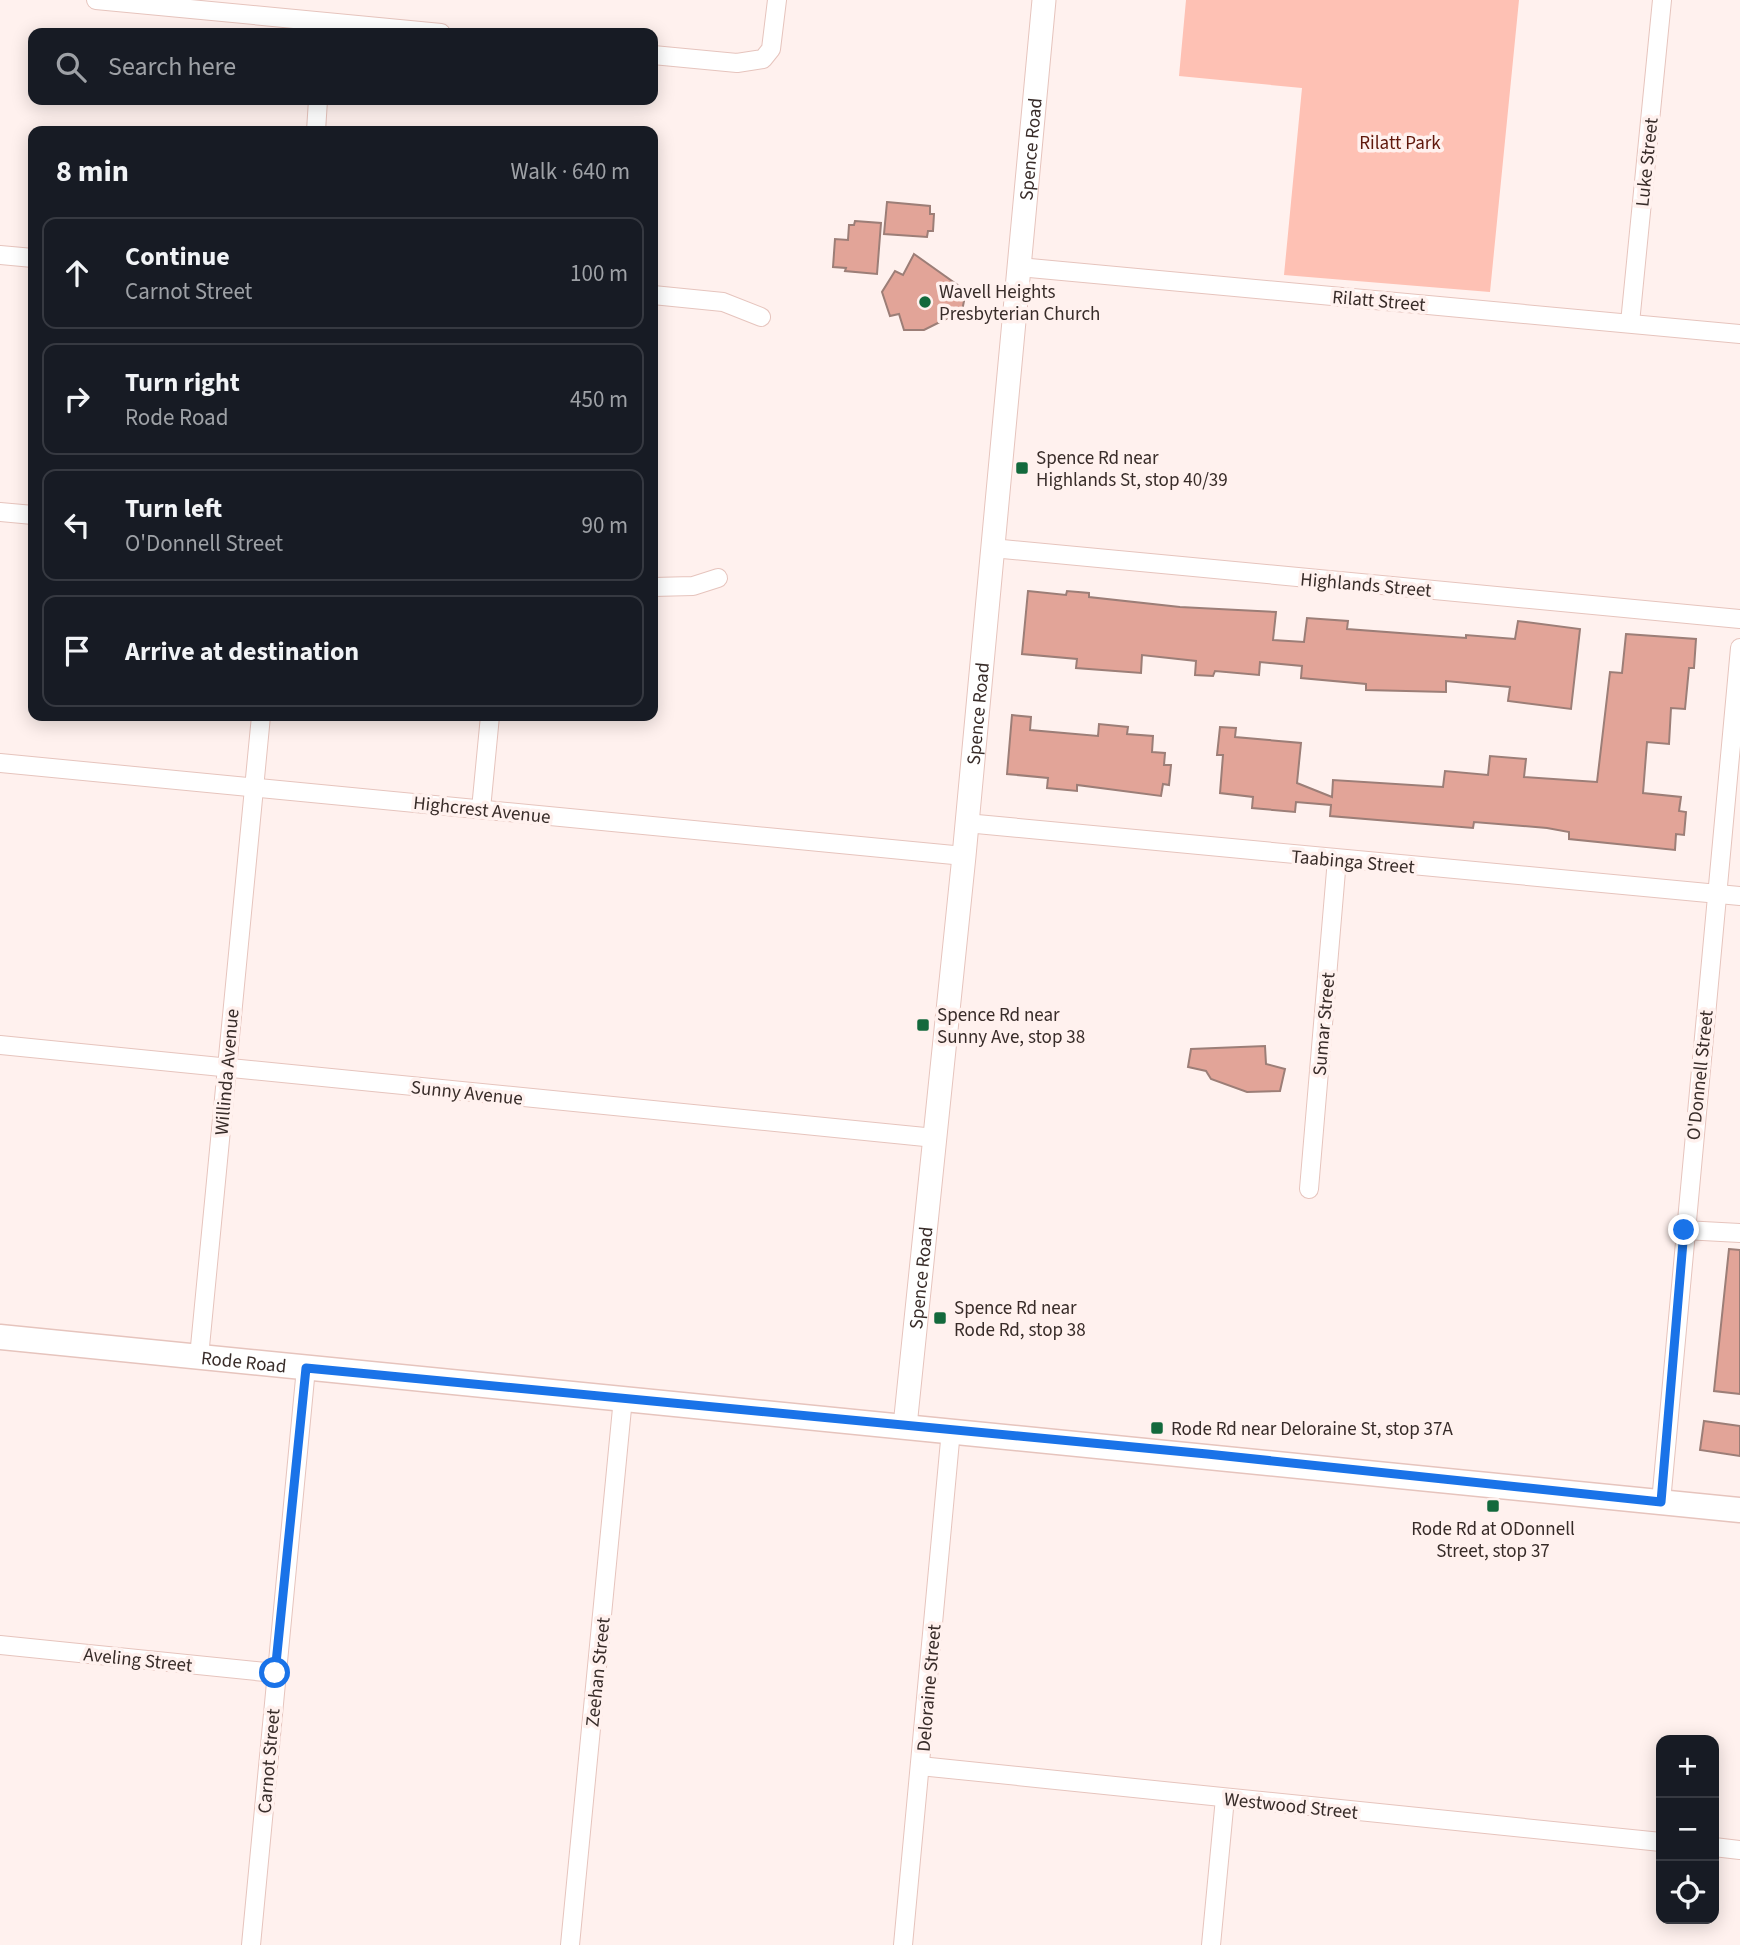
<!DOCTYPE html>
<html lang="en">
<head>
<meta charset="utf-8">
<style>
	body { margin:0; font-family:"Source Sans 3",sans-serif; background:#20242c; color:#f1f3f6 }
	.controls { position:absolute; right:21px; bottom:21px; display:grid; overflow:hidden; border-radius:14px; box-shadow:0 4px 18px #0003 }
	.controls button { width:63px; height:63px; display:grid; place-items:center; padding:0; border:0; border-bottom:2px solid #363941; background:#171b24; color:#f1f3f6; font:35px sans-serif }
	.stop { position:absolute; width:21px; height:21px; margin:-16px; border:5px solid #1a73e8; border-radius:50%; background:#fff }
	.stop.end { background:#1a73e8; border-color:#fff; box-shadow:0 2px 7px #0008 }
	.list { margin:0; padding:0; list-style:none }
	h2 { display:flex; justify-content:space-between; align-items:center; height:91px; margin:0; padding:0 28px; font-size:30px }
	h2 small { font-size:23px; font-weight:400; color:#9ea1a6 }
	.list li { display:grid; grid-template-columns:46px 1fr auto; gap:21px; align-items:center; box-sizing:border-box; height:112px; margin:0 14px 14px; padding:0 14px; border:2px solid #363941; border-radius:14px }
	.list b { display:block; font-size:26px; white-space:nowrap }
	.list p { margin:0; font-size:23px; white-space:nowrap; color:#9ea1a6 }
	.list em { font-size:23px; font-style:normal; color:#9ea1a6 }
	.icon { flex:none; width:38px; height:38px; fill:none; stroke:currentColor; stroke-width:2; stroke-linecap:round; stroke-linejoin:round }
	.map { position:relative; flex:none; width:1740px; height:1945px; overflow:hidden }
	.search { position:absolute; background:#171b24; box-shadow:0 4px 18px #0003; left:28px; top:28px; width:630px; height:77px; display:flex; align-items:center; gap:18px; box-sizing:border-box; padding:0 24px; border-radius:14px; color:#9ea1a6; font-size:26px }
	.panel { position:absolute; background:#171b24; box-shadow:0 4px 18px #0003; left:28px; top:126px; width:630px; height:595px; border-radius:14px }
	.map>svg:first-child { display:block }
</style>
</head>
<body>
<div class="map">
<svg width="1740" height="1945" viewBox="0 0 1740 1945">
	<rect width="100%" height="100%" fill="#fff1ee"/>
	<!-- green -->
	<polygon fill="#fec1b4" points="1186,0 1519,0 1490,292 1284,275 1302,88 1179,76"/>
	<!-- building -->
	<g fill="#e2a498" stroke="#9c7e77" stroke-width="2">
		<polygon points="887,202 930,206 930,214 934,214 933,231 928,231 927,237 884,234"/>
		<polygon points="855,221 881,223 877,274 845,271 846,268 833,267 835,239 848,240 849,225 854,225"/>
		<polygon points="914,254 966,291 962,311 924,330 904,330 899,314 890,316 882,292 895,271 903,275"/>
		<polygon points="1028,591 1066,595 1067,591 1089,593 1089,597 1180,607 1276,612 1273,640 1304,642 1307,618 1348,621 1347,629 1466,638 1466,635 1515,639 1518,621 1580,629 1571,709 1508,701 1510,687 1446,681 1446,692 1366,690 1366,684 1301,678 1302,666 1260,662 1259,675 1215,671 1213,676 1195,675 1196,661 1142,655 1141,673 1076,668 1077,659 1022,654"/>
		<polygon points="1626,634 1696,639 1694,668 1689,668 1685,709 1671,708 1669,744 1647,742 1643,793 1681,797 1679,811 1686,812 1684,835 1676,834 1675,850 1569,839 1569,832 1547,828 1474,822 1473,828 1330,816 1331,805 1296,802 1295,812 1252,808 1253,797 1220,793 1223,755 1217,755 1220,727 1236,728 1235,737 1301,743 1297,783 1332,797 1333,780 1443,787 1445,771 1488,775 1490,756 1526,759 1524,777 1597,782 1610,672 1622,673"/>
		<polygon points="1012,715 1031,717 1030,730 1098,736 1099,724 1128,727 1127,734 1153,736 1152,752 1165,753 1164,765 1171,765 1169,785 1163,784 1161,796 1077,785 1077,791 1047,788 1048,778 1007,774"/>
		<polygon points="1265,1046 1266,1064 1285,1069 1280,1091 1247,1092 1211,1079 1206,1071 1188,1067 1191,1049"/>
		<polygon points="1729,1249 1740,1250 1740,1394 1714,1391"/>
		<polygon points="1704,1421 1740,1426 1740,1456 1700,1450"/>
	</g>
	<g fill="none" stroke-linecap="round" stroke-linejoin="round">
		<!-- minor casing -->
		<g stroke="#e6c4bd" stroke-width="20">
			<g id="minor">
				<polyline points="96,0 441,33"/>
				<polyline points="653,55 737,63 763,59 771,49 777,0"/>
				<polyline points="316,131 318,100"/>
				<polyline points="0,255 33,258"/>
				<polyline points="1019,267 1740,334"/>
				<polyline points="653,295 723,302 761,317"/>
				<polyline points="1630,323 1662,0"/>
				<polyline points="0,512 33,515"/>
				<polyline points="992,548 1740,619"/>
				<polyline points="653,587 693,586 718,578"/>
				<polyline points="0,763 964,856"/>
				<polyline points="481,809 490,716"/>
				<polyline points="966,823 1740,896"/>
				<polyline points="0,1045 935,1138"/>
				<polyline points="1309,1189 1337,859"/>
				<polyline points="1684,1230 1740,1233"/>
				<polyline points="199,1357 261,716"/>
				<polyline points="1661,1502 1740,648"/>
				<polyline points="0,1645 275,1673"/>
				<polyline points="920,1766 1661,1842"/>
				<polyline points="1714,1847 1740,1850"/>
				<polyline points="251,1945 306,1368"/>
				<polyline points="570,1945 623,1398"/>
				<polyline points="903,1945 951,1430"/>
				<polyline points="1211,1945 1225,1798"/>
			</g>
		</g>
		<!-- tertiary casing -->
		<g stroke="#e6c4bd" stroke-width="25">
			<g id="tertiary">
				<path id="s1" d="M905,1426L964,856L1044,0"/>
			</g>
		</g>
		<!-- secondary casing -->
		<g stroke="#e6c4bd" stroke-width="27">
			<g id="secondary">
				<path id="s2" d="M0,1337L1740,1510"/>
			</g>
		</g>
		<!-- minor -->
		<use href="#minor" stroke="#fff" stroke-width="18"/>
		<!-- tertiary -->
		<use href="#tertiary" stroke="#fff" stroke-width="23"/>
		<!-- secondary -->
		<use href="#secondary" stroke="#fff" stroke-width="24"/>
	</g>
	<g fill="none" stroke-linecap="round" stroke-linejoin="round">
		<!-- route -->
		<polyline stroke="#1a73e8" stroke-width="9" points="275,1673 306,1368 1207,1454 1661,1502 1684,1230"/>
	</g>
	<!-- markers -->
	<g fill="#13693c" stroke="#fff1ee" stroke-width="2.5">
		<circle cx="925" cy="302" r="7"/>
		<rect x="1015" y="461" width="14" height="14" rx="3.5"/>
		<rect x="916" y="1018" width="14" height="14" rx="3.5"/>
		<rect x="933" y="1311" width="14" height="14" rx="3.5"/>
		<rect x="1150" y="1421" width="14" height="14" rx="3.5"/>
		<rect x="1486" y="1499" width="14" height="14" rx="3.5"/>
	</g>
	<g text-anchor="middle" stroke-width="7" stroke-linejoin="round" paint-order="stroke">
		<!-- park labels -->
		<g font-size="19" fill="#5f170b" stroke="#fff1ee">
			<text x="1400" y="149">Rilatt Park</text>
		</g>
		<!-- street labels -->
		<g font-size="19" fill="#382c29" stroke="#fff1ee">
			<text dy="7" stroke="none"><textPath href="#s1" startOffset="1283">Spence Road</textPath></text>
			<text transform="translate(1646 162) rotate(-84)" y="7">Luke Street</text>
			<text transform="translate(1379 300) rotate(5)" y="7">Rilatt Street</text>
			<text transform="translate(1366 584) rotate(5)" y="7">Highlands Street</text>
			<text dy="7" stroke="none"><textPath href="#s1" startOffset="716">Spence Road</textPath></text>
			<text transform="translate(482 809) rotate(6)" y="7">Highcrest Avenue</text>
			<text transform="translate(1353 861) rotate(5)" y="7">Taabinga Street</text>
			<text transform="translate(1323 1024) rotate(-85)" y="7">Sumar Street</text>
			<text transform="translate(226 1072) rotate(-85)" y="7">Willinda Avenue</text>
			<text transform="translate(1699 1075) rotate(-84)" y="7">O'Donnell Street</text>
			<text transform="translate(467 1092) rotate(6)" y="7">Sunny Avenue</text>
			<text dy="7" stroke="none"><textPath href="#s1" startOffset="149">Spence Road</textPath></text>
			<text dy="7" stroke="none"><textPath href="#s2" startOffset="245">Rode Road</textPath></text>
			<text transform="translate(138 1659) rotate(6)" y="7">Aveling Street</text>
			<text transform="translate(597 1672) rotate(-84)" y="7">Zeehan Street</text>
			<text transform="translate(928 1688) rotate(-85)" y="7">Deloraine Street</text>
			<text transform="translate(268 1761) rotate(-85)" y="7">Carnot Street</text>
			<text transform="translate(1291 1805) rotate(6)" y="7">Westwood Street</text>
		</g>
		<!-- poi labels -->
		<g font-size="19" fill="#382c29" stroke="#fff1ee" text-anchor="start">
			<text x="939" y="298">Wavell Heights<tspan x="939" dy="22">Presbyterian Church</tspan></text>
			<text x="1036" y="464">Spence Rd near<tspan x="1036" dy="22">Highlands St, stop 40/39</tspan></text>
			<text x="937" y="1021">Spence Rd near<tspan x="937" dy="22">Sunny Ave, stop 38</tspan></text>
			<text x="954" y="1314">Spence Rd near<tspan x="954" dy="22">Rode Rd, stop 38</tspan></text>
			<text x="1171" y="1435">Rode Rd near Deloraine St, stop 37A</text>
			<text x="1493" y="1535" text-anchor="middle">Rode Rd at ODonnell<tspan x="1493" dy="22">Street, stop 37</tspan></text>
		</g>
	</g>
</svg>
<div class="controls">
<button>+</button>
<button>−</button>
<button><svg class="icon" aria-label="locate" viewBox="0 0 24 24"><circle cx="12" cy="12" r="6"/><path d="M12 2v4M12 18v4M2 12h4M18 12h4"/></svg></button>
</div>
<div class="stop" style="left:275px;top:1673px"></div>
<div class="stop end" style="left:1684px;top:1230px"></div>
<div class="search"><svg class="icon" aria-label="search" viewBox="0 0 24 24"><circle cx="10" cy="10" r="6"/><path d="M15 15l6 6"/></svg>Search here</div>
<section class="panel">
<h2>8 min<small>Walk · 640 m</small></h2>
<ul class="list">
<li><svg class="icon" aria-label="ahead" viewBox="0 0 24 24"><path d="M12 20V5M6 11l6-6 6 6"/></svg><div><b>Continue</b><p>Carnot Street</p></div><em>100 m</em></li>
<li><svg class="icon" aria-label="right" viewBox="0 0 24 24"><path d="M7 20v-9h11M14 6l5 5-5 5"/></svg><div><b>Turn right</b><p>Rode Road</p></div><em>450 m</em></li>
<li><svg class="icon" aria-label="left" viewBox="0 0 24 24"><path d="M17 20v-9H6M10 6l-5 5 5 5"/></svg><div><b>Turn left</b><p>O'Donnell Street</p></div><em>90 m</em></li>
<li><svg class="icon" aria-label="arrive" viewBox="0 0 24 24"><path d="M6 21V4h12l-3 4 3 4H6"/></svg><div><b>Arrive at destination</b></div></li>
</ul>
</section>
</div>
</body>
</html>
